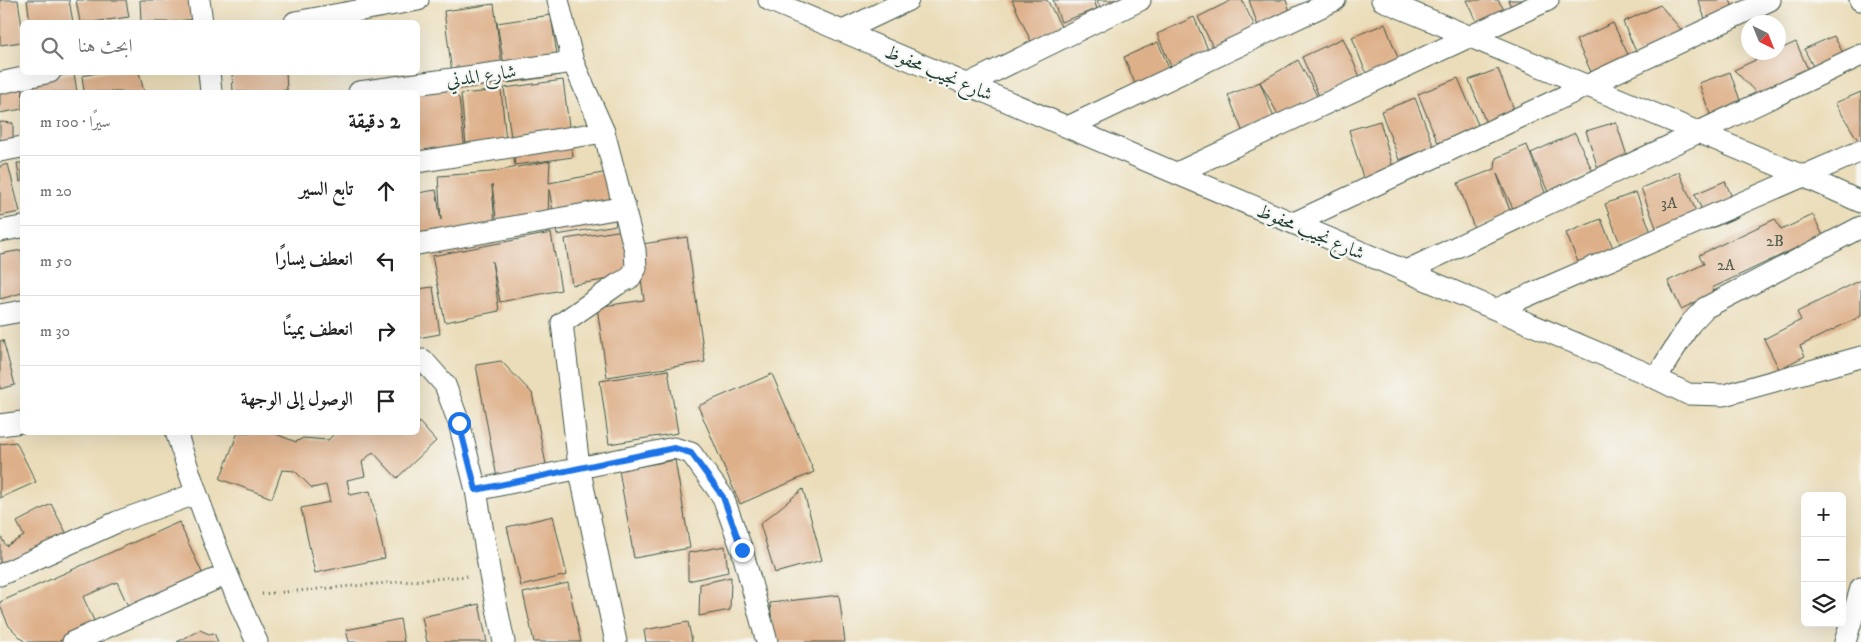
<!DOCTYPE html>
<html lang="ar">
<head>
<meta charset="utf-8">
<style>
	body { margin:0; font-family:"IM FELL DW Pica",Amiri,serif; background:#f2f2f2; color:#222; direction:rtl }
	.controls { position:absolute; right:15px; bottom:15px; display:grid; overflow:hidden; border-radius:8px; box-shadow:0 5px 20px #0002 }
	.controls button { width:45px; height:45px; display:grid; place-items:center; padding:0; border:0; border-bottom:1px solid #e0e0e0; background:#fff; color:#222; font:25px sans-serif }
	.compass { position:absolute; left:1741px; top:15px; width:45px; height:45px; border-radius:50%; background:#fff; box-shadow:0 5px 20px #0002; rotate:137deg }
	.stop { position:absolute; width:15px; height:15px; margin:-11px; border:4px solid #1a73e8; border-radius:50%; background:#fff }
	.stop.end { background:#1a73e8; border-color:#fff; box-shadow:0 1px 5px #0008 }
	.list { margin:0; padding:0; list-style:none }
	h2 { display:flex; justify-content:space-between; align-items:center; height:65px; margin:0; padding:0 20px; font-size:21px }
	h2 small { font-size:16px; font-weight:400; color:#767676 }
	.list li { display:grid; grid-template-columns:32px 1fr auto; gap:15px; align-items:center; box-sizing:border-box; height:70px; padding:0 20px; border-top:1px solid #e0e0e0 }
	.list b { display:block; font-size:19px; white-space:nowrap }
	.list em { font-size:16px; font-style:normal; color:#767676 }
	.icon { flex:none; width:28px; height:28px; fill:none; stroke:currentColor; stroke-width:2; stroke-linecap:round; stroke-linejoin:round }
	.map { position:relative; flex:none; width:1861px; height:642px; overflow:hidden; direction:ltr }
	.search { position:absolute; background:#fff; box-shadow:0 5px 20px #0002; left:20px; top:20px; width:400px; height:55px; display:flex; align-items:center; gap:12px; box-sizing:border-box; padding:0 18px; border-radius:8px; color:#767676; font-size:19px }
	.panel { position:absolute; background:#fff; box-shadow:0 5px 20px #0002; left:20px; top:90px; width:400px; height:345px; border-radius:8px; direction:rtl }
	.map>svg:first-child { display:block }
</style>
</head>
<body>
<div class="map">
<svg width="1861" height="642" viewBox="0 0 1861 642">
	<rect width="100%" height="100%" fill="#f6f6f2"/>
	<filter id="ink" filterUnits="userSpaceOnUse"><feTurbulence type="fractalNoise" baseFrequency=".02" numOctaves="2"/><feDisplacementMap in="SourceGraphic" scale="10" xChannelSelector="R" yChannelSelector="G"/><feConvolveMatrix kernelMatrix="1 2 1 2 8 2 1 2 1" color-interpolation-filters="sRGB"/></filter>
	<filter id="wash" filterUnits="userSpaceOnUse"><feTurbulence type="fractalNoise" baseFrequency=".0096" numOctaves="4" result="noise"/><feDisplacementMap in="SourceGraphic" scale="20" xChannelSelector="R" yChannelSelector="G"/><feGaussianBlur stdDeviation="1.12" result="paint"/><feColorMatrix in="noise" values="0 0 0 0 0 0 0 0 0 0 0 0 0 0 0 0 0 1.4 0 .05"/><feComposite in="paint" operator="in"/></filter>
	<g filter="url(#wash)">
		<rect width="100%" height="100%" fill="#ebddb9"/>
		<g id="blocks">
			<!-- building -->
			<g fill="#deb08a">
				<polygon points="0,0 18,0 22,27 22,42 0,45"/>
				<polygon points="27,0 69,0 73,22 30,22"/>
				<polygon points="76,0 126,0 129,17 93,22 80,22"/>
				<polygon points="140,0 189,0 192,19 172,22 141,22"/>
				<polygon points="1012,0 1047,0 1063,30 1033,46"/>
				<polygon points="1053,0 1094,0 1097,9 1061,22"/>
				<polygon points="1097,0 1117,0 1100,7"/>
				<polygon points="1232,0 1242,0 1257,31 1215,51 1198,17"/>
				<polygon points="1249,0 1286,0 1292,17 1259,29"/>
				<polygon points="1467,0 1498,0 1507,14 1478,24"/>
				<polygon points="1508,0 1534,0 1512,9"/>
				<polygon points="1698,0 1730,0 1734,10 1706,21"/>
				<polygon points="494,4 504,83 454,89 444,11"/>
				<polygon points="1660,5 1684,33 1637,54 1623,22"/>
				<polygon points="551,15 560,75 507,83 497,23"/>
				<polygon points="1194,17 1209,52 1172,69 1157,34"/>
				<polygon points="1613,23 1631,61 1594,78 1576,40"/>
				<polygon points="1385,24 1400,63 1367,76 1352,37"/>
				<polygon points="1834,36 1844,55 1816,72 1804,49"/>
				<polygon points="1343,38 1360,77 1319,96 1302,57"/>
				<polygon points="1158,42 1171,73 1137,88 1124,57"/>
				<polygon points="1796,42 1816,88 1771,108 1734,70 1773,52 1778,52 1778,50"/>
				<polygon points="1298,60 1317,96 1279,116 1260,82 1276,123 1244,135 1228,95 1260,82"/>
				<polygon points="1498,69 1515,112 1486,123 1469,80"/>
				<polygon points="101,72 139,72 144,92 84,92 82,76"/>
				<polygon points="232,72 286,72 287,90 271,92 233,92"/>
				<polygon points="1730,72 1747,120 1716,131 1699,83"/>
				<polygon points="74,73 77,92 29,92 27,82"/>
				<polygon points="1458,78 1479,127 1438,143 1418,94"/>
				<polygon points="563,80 573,157 515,165 504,88"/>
				<polygon points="23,85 22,109 0,113 0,89"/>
				<polygon points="443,85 459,98 465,151 418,160 418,92"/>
				<polygon points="501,90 506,141 466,145 461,94"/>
				<polygon points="1861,92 1861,145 1835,103"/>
				<polygon points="1415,98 1434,147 1399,160 1381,111"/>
				<polygon points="1380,121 1394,172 1364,181 1349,130"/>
				<polygon points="0,122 13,123 13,141 0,143"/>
				<polygon points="1616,122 1629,162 1599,172 1586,131"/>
				<polygon points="1575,133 1593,172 1548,192 1531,153"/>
				<polygon points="1527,145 1546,195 1515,213 1497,174 1511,214 1474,228 1458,183 1495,169 1496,158"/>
				<polygon points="550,161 549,183 608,172 616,225 557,235 549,189 548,216 497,225 492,185 495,228 418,253 418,193 436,190 441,220 438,176 491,172"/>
				<polygon points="17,163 22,163 22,181 20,182"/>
				<polygon points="8,164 20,212 0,216 0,166"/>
				<polygon points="1679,172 1698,216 1658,233 1641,188"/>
				<polygon points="1725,181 1740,216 1710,229 1695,194"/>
				<polygon points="1636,192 1652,235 1621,246 1605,204"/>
				<polygon points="1813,215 1826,242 1797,256 1794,249 1712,288 1715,293 1681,309 1668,281 1704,264 1699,255 1775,219 1781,230"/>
				<polygon points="1601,219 1620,265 1585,279 1566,233"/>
				<polygon points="624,230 630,276 572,285 565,239"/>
				<polygon points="551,233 561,290 500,302 492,261 499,311 445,322 432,256"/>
				<polygon points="687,237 705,362 607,377 597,307 644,300 636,245"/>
				<polygon points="22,250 22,293 0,299 0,254"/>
				<polygon points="1861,280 1861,316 1800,346 1805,356 1779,369 1764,339 1801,320 1797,312"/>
				<polygon points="433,287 440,334 418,338 418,289"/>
				<polygon points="3,340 15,385 0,389 0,341"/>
				<polygon points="501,361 532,393 550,485 500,494 476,365"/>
				<polygon points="668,370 678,433 609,444 600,381"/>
				<polygon points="772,374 814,472 740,504 698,406"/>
				<polygon points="418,421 436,441 397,478 373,452 362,462 365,476 347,480 350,495 370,491 385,558 315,573 301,508 330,502 326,485 312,488 295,471 282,470 272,498 220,479 238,432 271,432 296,442 303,438 328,440 336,432 418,432"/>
				<polygon points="16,442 36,482 0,498 0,444"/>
				<polygon points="675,460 690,548 634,558 619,470"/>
				<polygon points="803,489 822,560 775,573 760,524"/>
				<polygon points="51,504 69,538 0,574 0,535 6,546 24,536 17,522"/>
				<polygon points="553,516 567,575 521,586 507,527"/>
				<polygon points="179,522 203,575 129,608 117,582 83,597 96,625 57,642 25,642 9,626 0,606 0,602"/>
				<polygon points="725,546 728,572 688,581 688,553"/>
				<polygon points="731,577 730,610 699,616 700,584"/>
				<polygon points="568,583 581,642 534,642 523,593"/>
				<polygon points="839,595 845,642 774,642 770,603"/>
				<polygon points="479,604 487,642 427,642 422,617"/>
				<polygon points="400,619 404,642 349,642 346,630"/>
				<polygon points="688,622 692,642 646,642 644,630"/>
				<polygon points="200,630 209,634 214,633 218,642 177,642"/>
			</g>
		</g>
	</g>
	<g filter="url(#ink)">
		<use href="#blocks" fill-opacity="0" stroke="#3e5548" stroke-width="1"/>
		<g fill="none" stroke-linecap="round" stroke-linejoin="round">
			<!-- minor casing -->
			<g stroke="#3e5548" stroke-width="23">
				<g id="minor">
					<polyline points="199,0 202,22"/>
					<polyline points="558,0 573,62 604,132 635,250 636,268 630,278 618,284 562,323 579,467 616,642"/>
					<polyline points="769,0 1643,372 1688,394 1724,395 1861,357"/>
					<polyline points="1382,0 1803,176 1861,202"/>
					<polyline points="1860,0 1861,0"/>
					<polyline points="295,22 418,0"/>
					<polyline points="843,31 908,0"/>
					<polyline points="209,72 211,92"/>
					<polyline points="0,83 50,72"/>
					<polyline points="968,84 1140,0"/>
					<polyline points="359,92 573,62"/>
					<polyline points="1068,127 1335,0"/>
					<polyline points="0,151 22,147"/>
					<polyline points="418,162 604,132"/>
					<polyline points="1177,173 1548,0"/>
					<polyline points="1294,223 1770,0"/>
					<polyline points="0,231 22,227"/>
					<polyline points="418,244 625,207"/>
					<polyline points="1406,271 1861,55"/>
					<polyline points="1497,309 1861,151"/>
					<polyline points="0,315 22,311"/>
					<polyline points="418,361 423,360 445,385 459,423 476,490"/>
					<polyline points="1656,378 1690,324 1705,308 1861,227"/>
					<polyline points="0,425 22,422"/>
					<path d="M176,432C199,504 225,574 257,642"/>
					<polyline points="0,575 117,522 195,494"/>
					<polyline points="73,642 227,574"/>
					<polyline points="504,642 490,575 476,490 674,448 691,453 723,497 742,550 767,642"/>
					<polyline points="1845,642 1861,588"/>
				</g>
			</g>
			<!-- path -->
			<polyline stroke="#3e5548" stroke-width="3" stroke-dasharray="1 4" stroke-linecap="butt" points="262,594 467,576"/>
			<!-- minor -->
			<use href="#minor" stroke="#fff" stroke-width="21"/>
		</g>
	</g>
	<g fill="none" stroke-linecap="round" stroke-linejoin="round" filter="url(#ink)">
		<!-- route -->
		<polyline stroke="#1a73e8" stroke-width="6" points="459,423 476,490 674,448 691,453 723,497 742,550"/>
	</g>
	<g text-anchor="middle" stroke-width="4.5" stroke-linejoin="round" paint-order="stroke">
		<!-- number labels -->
		<g font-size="16" fill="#4f5a4a">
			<text x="1669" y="208">3A</text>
			<text x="1775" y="246">2B</text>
			<text x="1726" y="270">2A</text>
		</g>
		<!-- street labels -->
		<g font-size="19" fill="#1f3d34" stroke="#f6f6f2">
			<text transform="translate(939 72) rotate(23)" y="7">شارع نجيب محفوظ</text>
			<text transform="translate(481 75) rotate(-8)" y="7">شارع المدني</text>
			<text transform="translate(1311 231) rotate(23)" y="7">شارع نجيب محفوظ</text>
		</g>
	</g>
</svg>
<div class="controls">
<button>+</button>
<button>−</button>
<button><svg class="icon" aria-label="layers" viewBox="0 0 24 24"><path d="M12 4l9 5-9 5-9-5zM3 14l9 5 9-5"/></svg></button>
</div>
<svg class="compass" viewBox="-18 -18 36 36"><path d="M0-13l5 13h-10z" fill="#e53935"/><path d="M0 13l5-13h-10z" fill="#767676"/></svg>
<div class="stop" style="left:459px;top:423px"></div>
<div class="stop end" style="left:742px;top:550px"></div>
<div class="search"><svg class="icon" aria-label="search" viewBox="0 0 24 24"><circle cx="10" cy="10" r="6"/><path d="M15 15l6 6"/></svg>ابحث هنا</div>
<section class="panel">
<h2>2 دقيقة<small>سيرًا · 100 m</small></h2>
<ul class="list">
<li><svg class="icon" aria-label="ahead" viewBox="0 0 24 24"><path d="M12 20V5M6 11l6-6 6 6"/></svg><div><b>تابع السير</b></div><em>20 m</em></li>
<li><svg class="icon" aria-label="left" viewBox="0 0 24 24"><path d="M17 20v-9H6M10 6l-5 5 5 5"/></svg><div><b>انعطف يسارًا</b></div><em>50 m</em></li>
<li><svg class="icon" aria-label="right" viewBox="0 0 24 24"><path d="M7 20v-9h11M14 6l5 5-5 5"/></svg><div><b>انعطف يمينًا</b></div><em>30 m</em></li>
<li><svg class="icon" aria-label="arrive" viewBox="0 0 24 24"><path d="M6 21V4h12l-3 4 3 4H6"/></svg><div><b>الوصول إلى الوجهة</b></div></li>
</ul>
</section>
</div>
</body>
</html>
